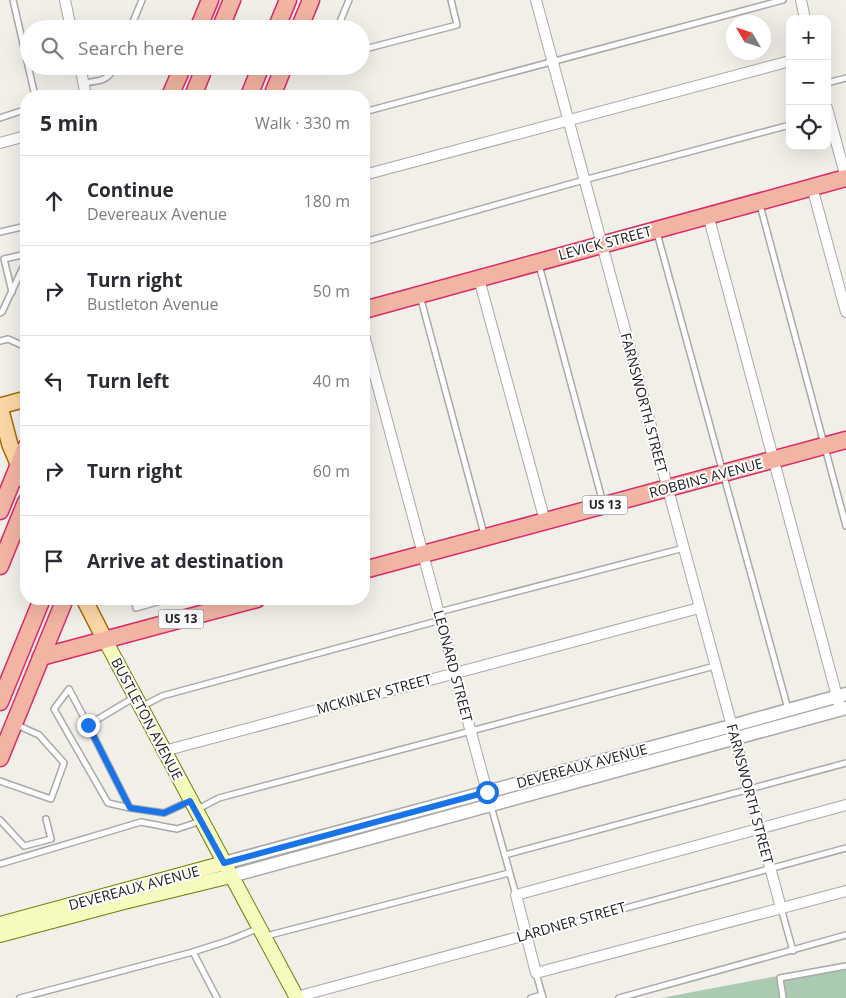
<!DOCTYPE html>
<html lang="en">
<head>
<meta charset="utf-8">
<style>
	body { margin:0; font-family:"Open Sans",sans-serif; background:#f7f7f7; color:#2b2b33 }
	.controls { position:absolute; right:15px; top:15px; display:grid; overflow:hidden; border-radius:10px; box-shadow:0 5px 20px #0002 }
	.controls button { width:45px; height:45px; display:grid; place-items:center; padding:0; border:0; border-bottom:1px solid #e1e1e2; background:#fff; color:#2b2b33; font:25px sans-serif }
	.compass { position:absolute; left:726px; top:15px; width:45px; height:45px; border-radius:50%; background:#fff; box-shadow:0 5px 20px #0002; rotate:309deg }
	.stop { position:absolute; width:15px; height:15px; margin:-11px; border:4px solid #1a73e8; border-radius:50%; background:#fff }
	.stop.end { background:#1a73e8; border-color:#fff; box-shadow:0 1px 5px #0008 }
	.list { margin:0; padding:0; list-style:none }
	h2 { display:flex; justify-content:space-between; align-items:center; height:65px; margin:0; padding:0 20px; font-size:21px }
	h2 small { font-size:16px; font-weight:400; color:#7c7c81 }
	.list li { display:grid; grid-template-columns:32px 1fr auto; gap:15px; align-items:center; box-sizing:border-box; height:90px; padding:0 20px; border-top:1px solid #e1e1e2 }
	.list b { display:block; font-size:19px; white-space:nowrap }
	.list p { margin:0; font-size:16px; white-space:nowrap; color:#7c7c81 }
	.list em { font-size:16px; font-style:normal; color:#7c7c81 }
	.icon { flex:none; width:28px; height:28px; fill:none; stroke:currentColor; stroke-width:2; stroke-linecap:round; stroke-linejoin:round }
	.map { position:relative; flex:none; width:846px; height:998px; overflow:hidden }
	.search { position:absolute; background:#fff; box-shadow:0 5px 20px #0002; left:20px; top:20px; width:350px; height:55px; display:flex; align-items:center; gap:12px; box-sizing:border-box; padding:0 18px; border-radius:28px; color:#7c7c81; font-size:19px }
	.panel { position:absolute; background:#fff; box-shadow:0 5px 20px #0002; left:20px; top:90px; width:350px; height:515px; border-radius:20px }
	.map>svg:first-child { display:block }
</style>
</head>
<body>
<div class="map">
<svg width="846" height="998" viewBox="0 0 846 998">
	<rect width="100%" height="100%" fill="#f2efe9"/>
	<!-- cemetery -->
	<polygon fill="#aacbaf" points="846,963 846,998 661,998"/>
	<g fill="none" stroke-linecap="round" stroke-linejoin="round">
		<!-- service casing -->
		<g stroke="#a9a9a9" stroke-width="8">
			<g id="service">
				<polyline points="13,0 35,96"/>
				<polyline points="130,29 142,0"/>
				<polyline points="337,29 349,0"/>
				<polyline points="361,50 457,25 451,0"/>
				<path d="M84,83C99,81 109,81 115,66"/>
				<polyline points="827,83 846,78"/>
				<polyline points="364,112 783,0"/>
				<polyline points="0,118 24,110 26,117"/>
				<polyline points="760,205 846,526"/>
				<polyline points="0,232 26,226"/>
				<polyline points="657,233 788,709"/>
				<polyline points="364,242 584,180 790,125"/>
				<polyline points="539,265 603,503"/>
				<polyline points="12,292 4,259 26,254"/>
				<polyline points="420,296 484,534"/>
				<polyline points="0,313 2,312 26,261"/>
				<polyline points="0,341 8,339 26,347"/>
				<polyline points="134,599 136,608 168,599"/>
				<polyline points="439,612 684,548"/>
				<polyline points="141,707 162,696 441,620"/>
				<polyline points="88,725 130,808 108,803 54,709 69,689 88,725 135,697"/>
				<polyline points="0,781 51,799 64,763 39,735 17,725"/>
				<polyline points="491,806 516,895"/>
				<polyline points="130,808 164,813 190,801"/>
				<polyline points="198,809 219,798 715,666"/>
				<polyline points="0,820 24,846 51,839 46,819"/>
				<polyline points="505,855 846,763"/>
				<polyline points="0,864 141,822 177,829 201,821"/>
				<polyline points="781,908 793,951"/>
				<polyline points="527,935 846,848"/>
				<polyline points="266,936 509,873"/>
				<polyline points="193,952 217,998"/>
				<polyline points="536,973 543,998"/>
				<polyline points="20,998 193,952 230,940 259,928"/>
				<polyline points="531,998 542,995"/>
				<polyline points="619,998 846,935"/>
				<polyline points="783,998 780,978 846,966"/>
			</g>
		</g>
		<!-- minor casing -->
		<g stroke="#a9a9a9" stroke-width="12">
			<g id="minor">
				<polyline points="65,0 71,29"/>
				<polyline points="536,0 781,908"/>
				<polyline points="801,0 805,19"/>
				<polyline points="80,66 86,96"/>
				<polyline points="827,108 846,178"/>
				<polyline points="0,143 26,136"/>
				<polyline points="364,175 790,61"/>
				<polyline points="812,187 846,312"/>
				<polyline points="708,215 839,704"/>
				<polyline points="479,279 545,521"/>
				<polyline points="364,335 489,799"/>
				<polyline points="164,751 699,608"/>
				<polyline points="846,805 516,895 536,973 846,891"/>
				<polyline points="296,997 526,935"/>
			</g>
		</g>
		<!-- tertiary casing -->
		<g stroke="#a9a9a9" stroke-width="15">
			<g id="tertiary">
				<polyline points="224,863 731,726 846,694"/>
				<polyline points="231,876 846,708"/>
			</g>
		</g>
		<!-- secondary casing -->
		<g stroke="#707d05" stroke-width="16">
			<g id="secondary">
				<polyline points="105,640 297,998"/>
				<polyline points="0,924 224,863"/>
				<polyline points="0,935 124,902 231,876"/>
			</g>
		</g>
		<!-- primary casing -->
		<g stroke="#a06b00" stroke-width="18">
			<g id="primary">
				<polyline points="0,406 26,399"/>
				<polyline points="0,407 10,445 26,482"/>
				<polyline points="84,599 105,640"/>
			</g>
		</g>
		<!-- trunk casing -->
		<g stroke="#dc2a67" stroke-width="19">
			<g id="trunk">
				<polyline points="198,29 210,0"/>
				<polyline points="220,29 232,0"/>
				<polyline points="276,29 288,0"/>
				<polyline points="299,29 311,0"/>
				<polyline points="170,96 183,66"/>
				<polyline points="193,96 205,66"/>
				<polyline points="249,96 261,66"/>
				<polyline points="272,96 284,66"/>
				<polyline points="364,310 846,178"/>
				<polyline points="0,511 26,447"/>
				<polyline points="0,566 26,502"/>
				<polyline points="364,570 846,440"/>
				<polyline points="41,657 257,599"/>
				<polyline points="0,702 42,599"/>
				<polyline points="0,758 65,599"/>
			</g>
		</g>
		<!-- service -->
		<use href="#service" stroke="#fff" stroke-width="5"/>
		<!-- minor -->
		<use href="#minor" stroke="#fff" stroke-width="10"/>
		<!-- tertiary -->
		<use href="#tertiary" stroke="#fff" stroke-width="12"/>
		<!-- secondary -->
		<use href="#secondary" stroke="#f7fabf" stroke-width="14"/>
		<!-- primary -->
		<use href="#primary" stroke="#fcd6a4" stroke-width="15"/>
		<!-- trunk -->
		<use href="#trunk" stroke="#f2b4a3" stroke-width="16"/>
	</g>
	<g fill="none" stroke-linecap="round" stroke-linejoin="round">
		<!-- route -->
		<polyline stroke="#1a73e8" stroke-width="6" points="88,725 130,808 164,813 190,801 224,863 487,792"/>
	</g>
	<g text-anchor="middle" stroke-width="4" stroke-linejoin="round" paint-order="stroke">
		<!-- shield labels -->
		<g fill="#fff" stroke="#646464" stroke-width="1">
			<rect x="582.5" y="495.5" width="45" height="19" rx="4"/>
			<rect x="158.5" y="609.5" width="45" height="19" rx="4"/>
		</g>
		<g font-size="12" font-weight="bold" fill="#222">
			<text x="605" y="509">US 13</text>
			<text x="181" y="623">US 13</text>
		</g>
		<!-- street labels -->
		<g font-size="14" fill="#222" stroke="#fff">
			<text transform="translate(605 243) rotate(-15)" y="5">LEVICK STREET</text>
			<text transform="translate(644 403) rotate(75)" y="5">FARNSWORTH STREET</text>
			<text transform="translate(706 478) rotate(-15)" y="5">ROBBINS AVENUE</text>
			<text transform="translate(453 666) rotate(75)" y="5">LEONARD STREET</text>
			<text transform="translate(374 694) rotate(-15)" y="5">MCKINLEY STREET</text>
			<text transform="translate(147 719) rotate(62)" y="5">BUSTLETON AVENUE</text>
			<text transform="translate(582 766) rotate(-15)" y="5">DEVEREAUX AVENUE</text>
			<text transform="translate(750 794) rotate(75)" y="5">FARNSWORTH STREET</text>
			<text transform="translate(134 888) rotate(-15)" y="5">DEVEREAUX AVENUE</text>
			<text transform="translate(571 922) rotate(-16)" y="5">LARDNER STREET</text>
		</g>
	</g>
</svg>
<div class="controls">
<button>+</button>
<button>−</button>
<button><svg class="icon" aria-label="locate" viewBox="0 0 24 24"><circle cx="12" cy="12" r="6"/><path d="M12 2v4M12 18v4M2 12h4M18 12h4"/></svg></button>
</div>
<svg class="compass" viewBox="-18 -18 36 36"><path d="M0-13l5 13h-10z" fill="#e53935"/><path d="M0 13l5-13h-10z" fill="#7c7c81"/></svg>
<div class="stop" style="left:487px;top:792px"></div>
<div class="stop end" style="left:88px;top:725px"></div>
<div class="search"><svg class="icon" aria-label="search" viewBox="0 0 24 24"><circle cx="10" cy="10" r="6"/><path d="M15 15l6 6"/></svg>Search here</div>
<section class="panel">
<h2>5 min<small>Walk · 330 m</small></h2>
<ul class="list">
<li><svg class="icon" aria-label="ahead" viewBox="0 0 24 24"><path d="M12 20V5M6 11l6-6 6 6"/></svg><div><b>Continue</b><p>Devereaux Avenue</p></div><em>180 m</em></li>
<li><svg class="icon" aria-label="right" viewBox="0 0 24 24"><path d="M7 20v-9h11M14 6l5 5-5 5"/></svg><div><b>Turn right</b><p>Bustleton Avenue</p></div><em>50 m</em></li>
<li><svg class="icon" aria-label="left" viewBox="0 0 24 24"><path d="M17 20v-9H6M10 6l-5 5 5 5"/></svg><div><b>Turn left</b></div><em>40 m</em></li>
<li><svg class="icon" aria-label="right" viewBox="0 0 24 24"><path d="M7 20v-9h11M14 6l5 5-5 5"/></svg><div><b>Turn right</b></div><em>60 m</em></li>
<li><svg class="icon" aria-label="arrive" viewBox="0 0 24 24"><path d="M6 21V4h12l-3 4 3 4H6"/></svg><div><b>Arrive at destination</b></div></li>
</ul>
</section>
</div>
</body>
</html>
